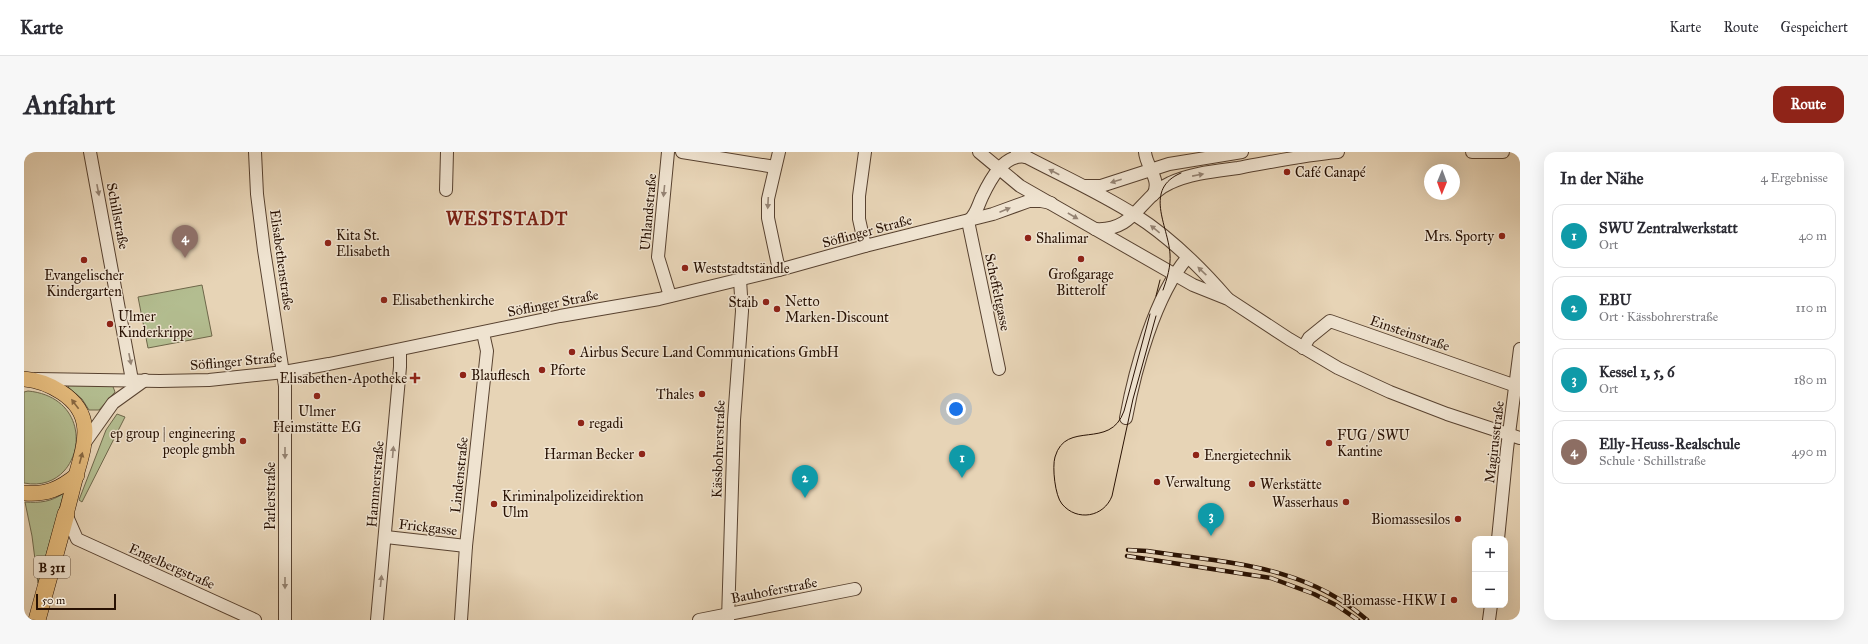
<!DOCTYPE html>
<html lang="de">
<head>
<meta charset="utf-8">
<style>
	body { margin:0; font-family:"IM FELL Great Primer",serif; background:#f7f7f7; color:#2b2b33 }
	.controls { position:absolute; right:12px; bottom:12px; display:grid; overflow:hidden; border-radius:8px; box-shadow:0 4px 16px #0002 }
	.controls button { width:36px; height:36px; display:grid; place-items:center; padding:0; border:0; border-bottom:1px solid #e1e1e2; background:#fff; color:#2b2b33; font:20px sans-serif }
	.compass { position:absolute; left:1400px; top:12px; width:36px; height:36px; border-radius:50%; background:#fff; box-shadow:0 4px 16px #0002; rotate:181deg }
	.scale { position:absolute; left:12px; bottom:10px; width:80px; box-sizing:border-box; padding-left:4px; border:2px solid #281103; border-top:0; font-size:11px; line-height:14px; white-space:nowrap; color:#281103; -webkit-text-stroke:3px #efe3d0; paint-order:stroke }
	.you { position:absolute; left:932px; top:257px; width:14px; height:14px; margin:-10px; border:3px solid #fff; border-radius:50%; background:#1a73e8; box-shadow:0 0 0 6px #1a73e833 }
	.badge { display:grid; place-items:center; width:26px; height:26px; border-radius:50%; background:#8f2418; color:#fff; font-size:13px; font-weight:700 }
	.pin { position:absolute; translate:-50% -33px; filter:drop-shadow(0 1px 2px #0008) }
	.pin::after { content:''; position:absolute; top:21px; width:14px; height:12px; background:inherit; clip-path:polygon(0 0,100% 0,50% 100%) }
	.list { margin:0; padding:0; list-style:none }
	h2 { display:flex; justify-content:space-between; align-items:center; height:52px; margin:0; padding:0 16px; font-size:17px }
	h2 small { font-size:13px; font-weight:400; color:#7c7c81 }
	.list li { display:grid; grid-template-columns:26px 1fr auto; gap:12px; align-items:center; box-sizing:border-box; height:64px; margin:0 8px 8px; padding:0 8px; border:1px solid #e1e1e2; border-radius:12px }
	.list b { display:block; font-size:15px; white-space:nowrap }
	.list p { margin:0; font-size:13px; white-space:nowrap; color:#7c7c81 }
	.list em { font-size:13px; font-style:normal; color:#7c7c81 }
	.map { position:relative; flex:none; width:1496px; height:468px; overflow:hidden; border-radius:12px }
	header { display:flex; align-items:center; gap:24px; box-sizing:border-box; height:56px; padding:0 20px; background:#fff; border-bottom:1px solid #e1e1e2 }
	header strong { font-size:19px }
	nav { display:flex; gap:22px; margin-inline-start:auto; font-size:14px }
	.intro { display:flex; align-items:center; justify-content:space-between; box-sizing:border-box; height:96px; padding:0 24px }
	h1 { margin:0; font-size:28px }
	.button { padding:10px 18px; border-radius:12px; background:#8f2418; color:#fff; font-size:14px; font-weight:700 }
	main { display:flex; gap:24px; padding:0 24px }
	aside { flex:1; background:#fff; border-radius:12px; box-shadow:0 4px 16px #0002 }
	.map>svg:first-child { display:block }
</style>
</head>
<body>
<header>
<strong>Karte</strong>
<nav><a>Karte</a><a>Route</a><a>Gespeichert</a></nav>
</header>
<div class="intro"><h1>Anfahrt</h1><a class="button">Route</a></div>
<main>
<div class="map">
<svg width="1496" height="468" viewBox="0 0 1496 468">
	<rect width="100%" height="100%" fill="#e7d4b6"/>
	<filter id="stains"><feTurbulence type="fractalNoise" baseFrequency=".005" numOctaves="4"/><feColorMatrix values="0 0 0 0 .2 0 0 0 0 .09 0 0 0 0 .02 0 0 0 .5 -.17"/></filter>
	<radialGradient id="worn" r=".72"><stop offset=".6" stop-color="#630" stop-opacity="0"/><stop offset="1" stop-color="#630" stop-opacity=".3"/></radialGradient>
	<!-- green -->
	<g fill="#b3bd90" stroke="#6e674a">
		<polygon points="178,133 188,184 124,196 114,145"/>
		<polygon points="88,232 91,240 75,258 65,258 58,247 44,235 45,233"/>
		<path d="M4,239C77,246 60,343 0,331V240Z"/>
		<polygon points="93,262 101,265 58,350 55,348 82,278"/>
		<path d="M40,341L14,431L8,384L1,350C16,351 27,350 40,341Z"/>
	</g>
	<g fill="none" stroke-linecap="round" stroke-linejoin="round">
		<!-- minor casing -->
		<g stroke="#584230" stroke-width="14">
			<g id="minor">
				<polyline points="66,0 108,228"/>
				<polyline points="231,0 233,42 240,98 261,234 261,468"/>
				<polyline points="644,0 634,105 646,144"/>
				<polyline points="658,0 751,15"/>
				<polyline points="755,0 744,47 744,66 755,118"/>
				<polyline points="955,0 996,34 1169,133 1204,147 1265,187 1314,216 1366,240 1423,262 1496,286"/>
				<path d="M993,0C1032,21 1073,39 1111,63C1144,84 1178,117 1203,146"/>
				<path d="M1121,0C1122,15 1138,28 1129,43"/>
				<polyline points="1448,0 1479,0"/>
				<polyline points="1061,34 1077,34 1145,12 1218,0"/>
				<polyline points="422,38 423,0"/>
				<polyline points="944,69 975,217"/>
				<path d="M944,69C952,64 954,53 958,45C966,28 980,1 1002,5"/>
				<path d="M1071,77C1111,80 1116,44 1146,31C1167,21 1192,19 1214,16C1247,10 1280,3 1314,0"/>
				<polyline points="841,94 835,67 835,44 841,0"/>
				<polyline points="1279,196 1285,186 1306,169 1492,234"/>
				<polyline points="13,227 136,229 185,228 260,220 305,212 536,164 635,147 755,118 841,94 969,62 1005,49 1017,49 1027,51"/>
				<path d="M1102,266C1111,217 1131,144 1163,106"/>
				<polyline points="62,289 89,251 121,228"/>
				<polyline points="42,362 53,387 231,468"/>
				<polyline points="362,385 442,394"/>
				<polyline points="1474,387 1483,297 1496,197"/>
				<polyline points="353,468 376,215 376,198"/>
				<polyline points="437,468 442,394 463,199 459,181"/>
				<polyline points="675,468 831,437"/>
				<polyline points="704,468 710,268 718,159 716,128"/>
				<polyline points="1465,468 1467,453"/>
			</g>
		</g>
		<!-- major casing -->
		<g stroke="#281103" stroke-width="16">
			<g id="major">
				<path d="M0,227C14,228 26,233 37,240C70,261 62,289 53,320C49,334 46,348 42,362"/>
				<path d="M0,341C22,343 36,337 53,323"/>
			</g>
		</g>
		<!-- highway casing -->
		<g stroke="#281103" stroke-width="18">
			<polyline id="highway" points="13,468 42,362"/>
		</g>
		<!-- minor -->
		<use href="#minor" stroke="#efe3d0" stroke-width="12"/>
		<!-- major -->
		<use href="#major" stroke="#e4ba7b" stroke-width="15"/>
		<!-- highway -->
		<use href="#highway" stroke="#e4ba7b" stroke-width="17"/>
		<!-- tram -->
		<g stroke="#281103" stroke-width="1">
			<path d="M1139,138C1143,127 1147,114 1146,102C1144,73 1119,37 1157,21"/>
			<polyline points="1132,144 1136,128"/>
			<path d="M1126,162L1100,259C1086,299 1042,267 1031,305C1028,315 1031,344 1038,352C1053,370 1080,365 1088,344L1109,247L1132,164"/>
		</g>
		<!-- rail casing -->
		<g stroke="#281103" stroke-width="4.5">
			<g id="rail">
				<path d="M1104,398L1123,399C1201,411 1281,412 1343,468"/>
				<polyline points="1103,404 1247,426 1290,442 1312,453 1334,468"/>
			</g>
		</g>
		<!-- rail -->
		<use href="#rail" stroke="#efe3d0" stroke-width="3" stroke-dasharray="9" stroke-linecap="butt"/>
	</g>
	<!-- one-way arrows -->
	<defs><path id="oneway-solid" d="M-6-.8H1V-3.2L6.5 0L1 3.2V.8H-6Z"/></defs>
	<g fill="#958474">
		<use href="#oneway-solid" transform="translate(1030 20) rotate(-153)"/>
		<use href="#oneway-solid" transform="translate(1174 23) rotate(-11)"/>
		<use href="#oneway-solid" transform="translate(1092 29) rotate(162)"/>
		<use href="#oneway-solid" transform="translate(74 38) rotate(79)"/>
		<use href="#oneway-solid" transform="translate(640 39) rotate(96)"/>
		<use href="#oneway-solid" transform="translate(744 51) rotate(93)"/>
		<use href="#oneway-solid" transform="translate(981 58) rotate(-23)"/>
		<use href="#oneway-solid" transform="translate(1049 64) rotate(30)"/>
		<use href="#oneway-solid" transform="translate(1131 77) rotate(-141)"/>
		<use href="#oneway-solid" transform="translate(1178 119) rotate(-137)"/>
		<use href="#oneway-solid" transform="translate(106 207) rotate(79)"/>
		<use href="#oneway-solid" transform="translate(369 300) rotate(-85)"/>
		<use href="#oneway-solid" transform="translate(261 301) rotate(90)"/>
		<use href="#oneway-solid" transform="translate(357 429) rotate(-84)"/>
		<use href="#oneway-solid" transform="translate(261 431) rotate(90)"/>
	</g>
	<g fill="#86663f">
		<use href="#oneway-solid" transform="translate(51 252) rotate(-127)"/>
		<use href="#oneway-solid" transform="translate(57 306) rotate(-75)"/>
	</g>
	<!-- markers -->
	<g fill="#8f2418" stroke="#efe3d0" stroke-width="1.5">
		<circle cx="1263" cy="20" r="4"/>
		<circle cx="1478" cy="84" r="4"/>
		<circle cx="1004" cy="86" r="4"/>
		<circle cx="304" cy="91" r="4"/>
		<circle cx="1057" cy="107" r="4"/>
		<circle cx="60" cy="108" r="4"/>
		<circle cx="661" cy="116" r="4"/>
		<circle cx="360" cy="148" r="4"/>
		<circle cx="742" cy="150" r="4"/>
		<circle cx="753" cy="157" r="4"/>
		<circle cx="86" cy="172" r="4"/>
		<circle cx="548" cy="200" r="4"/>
		<circle cx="518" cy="218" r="4"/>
		<circle cx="439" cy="223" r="4"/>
		<path d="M389 220h4v4h4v4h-4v4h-4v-4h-4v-4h4z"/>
		<circle cx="678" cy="242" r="4"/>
		<circle cx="293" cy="244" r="4"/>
		<circle cx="557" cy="271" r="4"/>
		<circle cx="219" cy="289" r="4"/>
		<circle cx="1305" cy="291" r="4"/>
		<circle cx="618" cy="302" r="4"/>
		<circle cx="1172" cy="303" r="4"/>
		<circle cx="1133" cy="330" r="4"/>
		<circle cx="1228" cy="332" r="4"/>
		<circle cx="1322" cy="350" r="4"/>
		<circle cx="470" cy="352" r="4"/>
		<circle cx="1434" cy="367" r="4"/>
		<circle cx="1430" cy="448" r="4"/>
	</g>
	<g text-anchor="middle" stroke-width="3" stroke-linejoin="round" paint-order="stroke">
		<!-- shield labels -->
		<rect fill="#efe3d0" stroke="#645040" stroke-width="1" x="10" y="404" width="36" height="22" rx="3"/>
		<g font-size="13" font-weight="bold" fill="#281103">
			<text x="28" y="420">B 311</text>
		</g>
		<!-- poi labels -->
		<g font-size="14" fill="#281103" stroke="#efe3d0" text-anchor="start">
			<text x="1271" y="25">Café Canapé</text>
			<text x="312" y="88">Kita St.<tspan x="312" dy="16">Elisabeth</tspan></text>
			<text x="1470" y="89" text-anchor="end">Mrs. Sporty</text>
			<text x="1012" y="91">Shalimar</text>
			<text x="669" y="121">Weststadtständle</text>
			<text x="1057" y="127" text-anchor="middle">Großgarage<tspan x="1057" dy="16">Bitterolf</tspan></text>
			<text x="60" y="128" text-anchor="middle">Evangelischer<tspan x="60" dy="16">Kindergarten</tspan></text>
			<text x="368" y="153">Elisabethenkirche</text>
			<text x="761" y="154">Netto<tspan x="761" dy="16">Marken-Discount</tspan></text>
			<text x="734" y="155" text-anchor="end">Staib</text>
			<text x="94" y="169">Ulmer<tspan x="94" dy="16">Kinderkrippe</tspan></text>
			<text x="556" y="205">Airbus Secure Land Communications GmbH</text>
			<text x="526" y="223">Pforte</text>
			<text x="447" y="228">Blauflesch</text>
			<text x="383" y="231" text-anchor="end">Elisabethen-Apotheke</text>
			<text x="670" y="247" text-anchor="end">Thales</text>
			<text x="293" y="264" text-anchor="middle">Ulmer<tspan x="293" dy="16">Heimstätte EG</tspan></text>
			<text x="565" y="276">regadi</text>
			<text x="211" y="286" text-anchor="end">ep group | engineering<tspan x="211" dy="16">people gmbh</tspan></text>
			<text x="1313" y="288">FUG / SWU<tspan x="1313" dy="16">Kantine</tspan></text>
			<text x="610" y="307" text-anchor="end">Harman Becker</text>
			<text x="1180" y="308">Energietechnik</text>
			<text x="1141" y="335">Verwaltung</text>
			<text x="1236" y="337">Werkstätte</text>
			<text x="478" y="349">Kriminalpolizeidirektion<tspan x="478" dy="16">Ulm</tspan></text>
			<text x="1314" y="355" text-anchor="end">Wasserhaus</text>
			<text x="1426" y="372" text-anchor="end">Biomassesilos</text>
			<text x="1422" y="453" text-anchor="end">Biomasse-HKW I</text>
		</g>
		<!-- street labels -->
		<g font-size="14" fill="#281103" stroke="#efe3d0">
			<text transform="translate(624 60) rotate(-85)" y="5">Uhlandstraße</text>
			<text transform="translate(94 64) rotate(79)" y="5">Schillstraße</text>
			<text transform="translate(843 79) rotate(-15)" y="5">Söflinger Straße</text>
			<text transform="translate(258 108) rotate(82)" y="5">Elisabethenstraße</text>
			<text transform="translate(974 140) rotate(78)" y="5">Scheffeltgasse</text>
			<text transform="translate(529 151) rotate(-11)" y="5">Söflinger Straße</text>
			<text transform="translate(1386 181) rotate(19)" y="5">Einsteinstraße</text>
			<text transform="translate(212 209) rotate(-5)" y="5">Söflinger Straße</text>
			<text transform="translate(1470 290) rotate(-83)" y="5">Magirusstraße</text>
			<text transform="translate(694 297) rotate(-88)" y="5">Kässbohrerstraße</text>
			<text transform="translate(435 323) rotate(-84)" y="5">Lindenstraße</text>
			<text transform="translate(351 332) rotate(-85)" y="5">Hammerstraße</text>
			<text transform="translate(246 344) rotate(-90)" y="5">Parlerstraße</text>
			<text transform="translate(404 375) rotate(7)" y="5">Frickgasse</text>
			<text transform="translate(148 414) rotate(24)" y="5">Engelbergstraße</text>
			<text transform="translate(750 438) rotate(-11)" y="5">Bauhoferstraße</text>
		</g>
		<!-- district labels -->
		<g font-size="18" font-weight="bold" letter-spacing="1" fill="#7a1f14" stroke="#efe3d0">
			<text x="483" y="73">WESTSTADT</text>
		</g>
	</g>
	<rect width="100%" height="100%" filter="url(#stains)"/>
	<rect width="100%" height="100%" fill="url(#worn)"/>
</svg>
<div class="controls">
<button>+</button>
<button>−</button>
</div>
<svg class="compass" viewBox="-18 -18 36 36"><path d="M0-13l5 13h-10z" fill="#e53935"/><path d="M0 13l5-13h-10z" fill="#7c7c81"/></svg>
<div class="scale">50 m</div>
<div class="you"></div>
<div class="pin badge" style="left:938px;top:326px;background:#0f9aa8">1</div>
<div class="pin badge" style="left:781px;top:346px;background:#0f9aa8">2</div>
<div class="pin badge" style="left:1187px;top:384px;background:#0f9aa8">3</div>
<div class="pin badge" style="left:161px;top:106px;background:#8d6e63">4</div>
</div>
<aside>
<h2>In der Nähe<small>4 Ergebnisse</small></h2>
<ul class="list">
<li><span class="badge" style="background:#0f9aa8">1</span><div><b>SWU Zentralwerkstatt</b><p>Ort</p></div><em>40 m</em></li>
<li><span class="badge" style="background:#0f9aa8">2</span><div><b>EBU</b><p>Ort · Kässbohrerstraße</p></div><em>110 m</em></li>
<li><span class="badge" style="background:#0f9aa8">3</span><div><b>Kessel 1, 5, 6</b><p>Ort</p></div><em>180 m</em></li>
<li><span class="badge" style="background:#8d6e63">4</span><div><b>Elly-Heuss-Realschule</b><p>Schule · Schillstraße</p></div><em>490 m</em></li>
</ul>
</aside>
</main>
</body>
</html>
